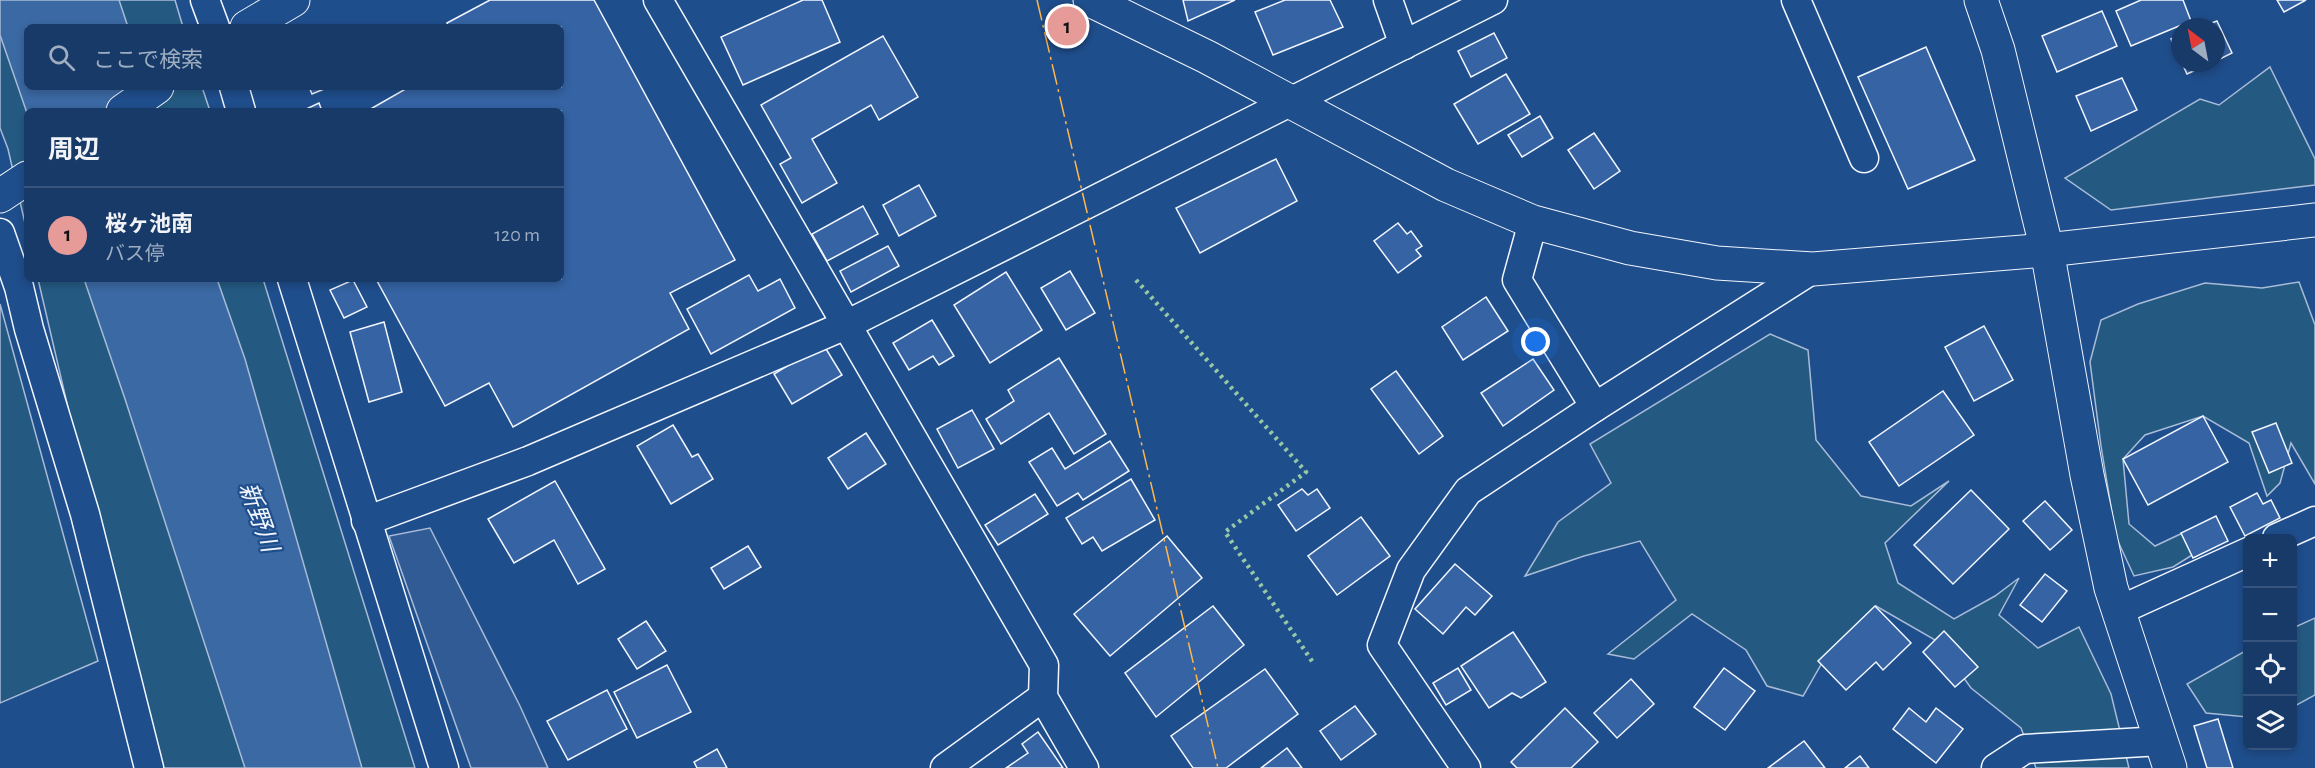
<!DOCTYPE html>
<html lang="ja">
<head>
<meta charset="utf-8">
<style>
	body { margin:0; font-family:"Alegreya Sans","Noto Sans JP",sans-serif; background:#20416f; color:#f1f3f6 }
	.controls { position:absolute; right:18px; bottom:18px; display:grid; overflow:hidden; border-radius:9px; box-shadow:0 3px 9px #0003 }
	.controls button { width:54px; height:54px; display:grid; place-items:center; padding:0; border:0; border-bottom:2px solid #36547d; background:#173a69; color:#f1f3f6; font:30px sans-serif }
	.compass { position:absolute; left:2171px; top:18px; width:54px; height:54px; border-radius:50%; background:#173a69; box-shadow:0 3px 9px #0003; rotate:328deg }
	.you { position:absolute; left:1536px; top:342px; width:21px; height:21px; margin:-15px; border:4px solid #fff; border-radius:50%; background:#1a73e8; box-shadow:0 0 0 9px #1a73e833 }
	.badge { display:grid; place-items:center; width:39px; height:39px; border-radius:50%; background:#e69b98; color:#111; font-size:20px; font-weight:700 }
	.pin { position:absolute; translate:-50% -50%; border:3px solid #fff; box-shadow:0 2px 6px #0006 }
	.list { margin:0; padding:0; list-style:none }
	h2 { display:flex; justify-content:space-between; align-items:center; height:78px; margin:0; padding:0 24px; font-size:26px }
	h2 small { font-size:20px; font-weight:400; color:#9eadc0 }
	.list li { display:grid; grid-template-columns:39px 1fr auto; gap:18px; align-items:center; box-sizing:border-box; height:96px; padding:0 24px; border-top:2px solid #36547d }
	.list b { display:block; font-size:22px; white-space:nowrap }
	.list p { margin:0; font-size:20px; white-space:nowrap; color:#9eadc0 }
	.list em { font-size:20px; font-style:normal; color:#9eadc0 }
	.icon { flex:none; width:33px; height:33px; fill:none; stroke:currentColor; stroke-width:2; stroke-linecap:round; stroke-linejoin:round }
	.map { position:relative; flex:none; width:2315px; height:768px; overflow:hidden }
	.search { position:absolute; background:#173a69; box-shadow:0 3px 9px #0003; left:24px; top:24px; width:540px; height:66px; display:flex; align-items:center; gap:15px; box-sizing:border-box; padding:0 21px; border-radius:9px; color:#9eadc0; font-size:22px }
	.panel { position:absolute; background:#173a69; box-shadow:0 3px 9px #0003; left:24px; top:108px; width:540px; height:174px; border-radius:9px }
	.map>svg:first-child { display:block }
</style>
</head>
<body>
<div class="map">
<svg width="2315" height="768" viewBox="0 0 2315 768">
	<rect width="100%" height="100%" fill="#1f4e8c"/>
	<!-- green -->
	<g fill="#245a82" stroke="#a8bbd7" stroke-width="1.5">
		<polygon points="0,0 175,0 183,27 27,27 27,87 202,87 210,111 27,111 27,232 8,149 0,128"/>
		<polygon points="2270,67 2315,159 2315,185 2111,210 2065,178 2200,99 2219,105"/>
		<polygon points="38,279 263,279 415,768 152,768"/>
		<polygon points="2299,282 2315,325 2315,484 2291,443 2280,483 2267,496 2249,443 2203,416 2145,435 2123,459 2129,524 2155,546 2191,529 2205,547 2173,567 2134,576 2116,537 2101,446 2090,362 2101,320 2138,304 2205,283 2262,288"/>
		<polygon points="0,304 98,661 0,703"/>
		<polygon points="1770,334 1808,350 1816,440 1861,496 1911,506 1949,481 1885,543 1898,583 1954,619 1995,596 2019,578 1999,615 2038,648 2079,627 2111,694 2129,768 2036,768 2021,728 1971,688 1937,641 1876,606 1822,663 1803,696 1767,686 1746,650 1692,614 1634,659 1608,654 1676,600 1640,541 1584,556 1525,576 1558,522 1611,483 1590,444"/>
		<polygon points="2315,618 2315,695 2293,707 2293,628"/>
		<polygon points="2247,650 2247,717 2206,713 2187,684"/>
	</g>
	<!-- parking -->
	<polygon fill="#305b95" stroke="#a8bbd7" stroke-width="1.5" points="430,528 520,706 548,768 471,768 389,536"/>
	<!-- water -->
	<g fill="#3b69a3" stroke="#a8bbd7" stroke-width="1.5">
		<polygon points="0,0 119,0 128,27 27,27 27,87 149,87 158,111 27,111 27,113 0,35"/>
		<polygon points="84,279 217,279 245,359 362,768 245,768 125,399"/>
	</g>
	<!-- building -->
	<g fill="#3563a3" stroke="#f2f6ff" stroke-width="1.5">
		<polygon points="490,0 594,0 735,260 670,293 689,329 513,427 489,383 445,406 376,279 561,279 561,111 367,111 409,87 561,87 561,27 448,27 447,23"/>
		<polygon points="803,0 822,0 840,42 743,85 721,37"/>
		<polygon points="1183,0 1235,0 1188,21"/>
		<polygon points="1285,0 1330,0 1343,27 1273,55 1255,12"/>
		<polygon points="2141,0 2183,0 2191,21 2131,46 2116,11"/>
		<polygon points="2277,0 2306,0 2284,12"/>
		<polygon points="2102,11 2117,46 2057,72 2042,36"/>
		<polygon points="2217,21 2232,53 2216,61 2216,27 2201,27"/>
		<polygon points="1494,33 1507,58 1471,77 1458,51"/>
		<polygon points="2180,35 2180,59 2171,39"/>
		<polygon points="883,36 918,97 879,120 871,105 812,139 837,183 802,203 780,164 791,158 761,105"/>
		<polygon points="1926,47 1975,160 1908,189 1858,77"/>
		<polygon points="2182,63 2211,63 2187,74"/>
		<polygon points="1506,74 1530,114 1478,144 1454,104"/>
		<polygon points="2122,78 2137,110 2091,131 2076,96"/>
		<polygon points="309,87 329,87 312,94"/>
		<polygon points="319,103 322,111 302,111"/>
		<polygon points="1540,116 1553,138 1522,157 1508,135"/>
		<polygon points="1594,133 1620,171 1594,189 1568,150"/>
		<polygon points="1276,159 1297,201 1200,253 1176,208"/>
		<polygon points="919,185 936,216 899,236 883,205"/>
		<polygon points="863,206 878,234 827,261 812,234"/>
		<polygon points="1398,223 1407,234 1411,231 1422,246 1416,250 1421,256 1398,273 1374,241"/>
		<polygon points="888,246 899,266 851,292 840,271"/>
		<polygon points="1070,271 1095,313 1066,330 1041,288"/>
		<polygon points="1006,272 1042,330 990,363 954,305"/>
		<polygon points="749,275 758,291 780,279 795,308 711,354 687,309"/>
		<polygon points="353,280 367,307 344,318 330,290"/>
		<polygon points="1486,297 1508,331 1463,360 1442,327"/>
		<polygon points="932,320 954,356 939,365 933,356 909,370 893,343"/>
		<polygon points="384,322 402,392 369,402 350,332"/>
		<polygon points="1984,326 2013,380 1974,401 1945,347"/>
		<polygon points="823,344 842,375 792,404 774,374"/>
		<polygon points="1059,358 1106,434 1074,454 1049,413 1001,444 986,419 1014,401 1008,390"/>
		<polygon points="1533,359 1554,390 1503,426 1481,393"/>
		<polygon points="1396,371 1443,436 1419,454 1371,389"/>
		<polygon points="1943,391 1974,435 1899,486 1869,442"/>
		<polygon points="972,410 994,449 958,468 937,429"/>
		<polygon points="2203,416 2228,462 2148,505 2123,459"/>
		<polygon points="2276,423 2292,463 2269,473 2252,432"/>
		<polygon points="673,425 692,457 698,454 713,479 671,504 637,446"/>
		<polygon points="866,433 886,464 848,489 828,458"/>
		<polygon points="1110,441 1129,471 1083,500 1078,493 1057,506 1029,462 1052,448 1065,469"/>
		<polygon points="1131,479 1155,520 1102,551 1093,537 1082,544 1066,518"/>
		<polygon points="555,481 605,569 578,584 554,540 514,563 488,519"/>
		<polygon points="1302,489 1308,495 1317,489 1330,508 1296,531 1278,505"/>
		<polygon points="1971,490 2009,529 1953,584 1914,545"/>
		<polygon points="2257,493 2263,504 2271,500 2280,518 2245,536 2230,507"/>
		<polygon points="1035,494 1048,514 998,545 985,525"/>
		<polygon points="2045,501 2072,530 2050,550 2023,521"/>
		<polygon points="2216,516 2228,541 2193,558 2181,533"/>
		<polygon points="1361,517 1390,556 1337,595 1308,556"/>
		<polygon points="1167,536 1202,578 1110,656 1074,614"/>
		<polygon points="748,546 761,567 724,589 711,568"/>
		<polygon points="1455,564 1492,596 1475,615 1466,607 1443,634 1415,609"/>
		<polygon points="2045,574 2067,591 2042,622 2020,605"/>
		<polygon points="1213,606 1244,645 1156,717 1125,673"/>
		<polygon points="1875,606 1911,643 1883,670 1876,662 1846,690 1818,661"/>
		<polygon points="646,621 666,651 637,669 618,639"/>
		<polygon points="1944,631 1978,667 1955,687 1923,652"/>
		<polygon points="1513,632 1546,682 1521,698 1512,693 1489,708 1461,666"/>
		<polygon points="667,665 691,712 637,738 614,692"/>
		<polygon points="1458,668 1471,690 1446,705 1433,683"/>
		<polygon points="1724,668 1755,691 1725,730 1694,707"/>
		<polygon points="1265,669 1298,714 1226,768 1193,768 1171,736"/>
		<polygon points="1631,679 1654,704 1617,738 1594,713"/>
		<polygon points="607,690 627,729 568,760 547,721"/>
		<polygon points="1355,706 1376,734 1341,760 1320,731"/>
		<polygon points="1565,708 1598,742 1571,768 1517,768 1511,762"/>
		<polygon points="1909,708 1926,722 1936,708 1963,729 1936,763 1893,729"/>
		<polygon points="2218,719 2233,768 2207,768 2194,726"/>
		<polygon points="1038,732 1063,768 1006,768 1028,753 1022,744"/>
		<polygon points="1804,741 1825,768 1768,768"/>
		<polygon points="1287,748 1302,768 1261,768"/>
		<polygon points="717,749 727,768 697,768 694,762"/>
		<polygon points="1860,756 1869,768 1845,768"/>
	</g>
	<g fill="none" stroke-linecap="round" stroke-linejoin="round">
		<!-- street casing -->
		<g stroke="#f2f6ff" stroke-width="31">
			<g id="street">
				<polyline points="205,0 215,27"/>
				<polyline points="658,0 1044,665 1043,697 1084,768"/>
				<polyline points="1388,0 1404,45"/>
				<polyline points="1796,0 1864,158"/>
				<polyline points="234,87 241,111"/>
				<polyline points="1533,222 1517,280 1595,407"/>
				<polyline points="0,233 19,287 29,329 85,514 149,768"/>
				<polyline points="292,279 444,768"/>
				<polyline points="366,521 528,461 846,325 1493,0"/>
				<polyline points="2277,538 2315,521"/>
				<polyline points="2118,611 2248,552"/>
				<polyline points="945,768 1043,697"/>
				<polyline points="1466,768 1382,645 1411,570 1468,491 1595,407 1813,269"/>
				<polyline points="1996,768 2025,749 2161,741"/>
			</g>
		</g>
		<!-- secondary casing -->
		<g stroke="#f2f6ff" stroke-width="35">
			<g id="secondary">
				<polyline points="1090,0 1207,57 1446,185 1533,222 1630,248 1717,263 1813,269 2047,250 2315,220"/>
				<polyline points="1981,0 1998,50 2047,250 2087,475 2111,588 2170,768"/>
				<polyline points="247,27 293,0"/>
				<polyline points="123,111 157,87"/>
				<polyline points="0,196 27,178"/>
			</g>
		</g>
		<!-- street -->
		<use href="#street" stroke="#1f4e8c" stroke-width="28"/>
		<!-- secondary -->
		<use href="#secondary" stroke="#1f4e8c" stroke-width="33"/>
		<!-- hedge -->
		<polyline stroke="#97c8a6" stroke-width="4.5" stroke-dasharray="3 4.5" stroke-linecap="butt" points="1136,280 1306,472 1225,532 1314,664"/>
		<!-- power -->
		<polyline stroke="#ffb74d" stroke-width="1.5" stroke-dasharray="21 4.5 3 4.5" stroke-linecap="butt" points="1037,0 1218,768"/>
	</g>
	<g text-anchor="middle" stroke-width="4.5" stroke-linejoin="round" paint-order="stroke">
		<!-- water labels -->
		<g font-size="24" font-style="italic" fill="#f2f6ff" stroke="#1f4e8c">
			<text transform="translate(259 517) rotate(70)" y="8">新野川</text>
		</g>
	</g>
</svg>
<div class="controls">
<button>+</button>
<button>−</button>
<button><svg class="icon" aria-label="locate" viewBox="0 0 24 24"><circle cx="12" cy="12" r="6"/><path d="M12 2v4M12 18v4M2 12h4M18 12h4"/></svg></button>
<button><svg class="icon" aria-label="layers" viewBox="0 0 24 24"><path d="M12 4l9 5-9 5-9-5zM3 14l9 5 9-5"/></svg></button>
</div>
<svg class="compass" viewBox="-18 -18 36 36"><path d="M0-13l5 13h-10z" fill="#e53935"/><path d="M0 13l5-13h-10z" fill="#9eadc0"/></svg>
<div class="you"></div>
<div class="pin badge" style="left:1067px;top:26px">1</div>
<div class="search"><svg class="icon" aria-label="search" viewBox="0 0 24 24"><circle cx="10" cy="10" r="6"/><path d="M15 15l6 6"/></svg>ここで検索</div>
<section class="panel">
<h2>周辺<small></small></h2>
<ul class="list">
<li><span class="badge">1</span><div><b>桜ヶ池南</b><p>バス停</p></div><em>120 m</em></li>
</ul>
</section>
</div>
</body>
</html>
